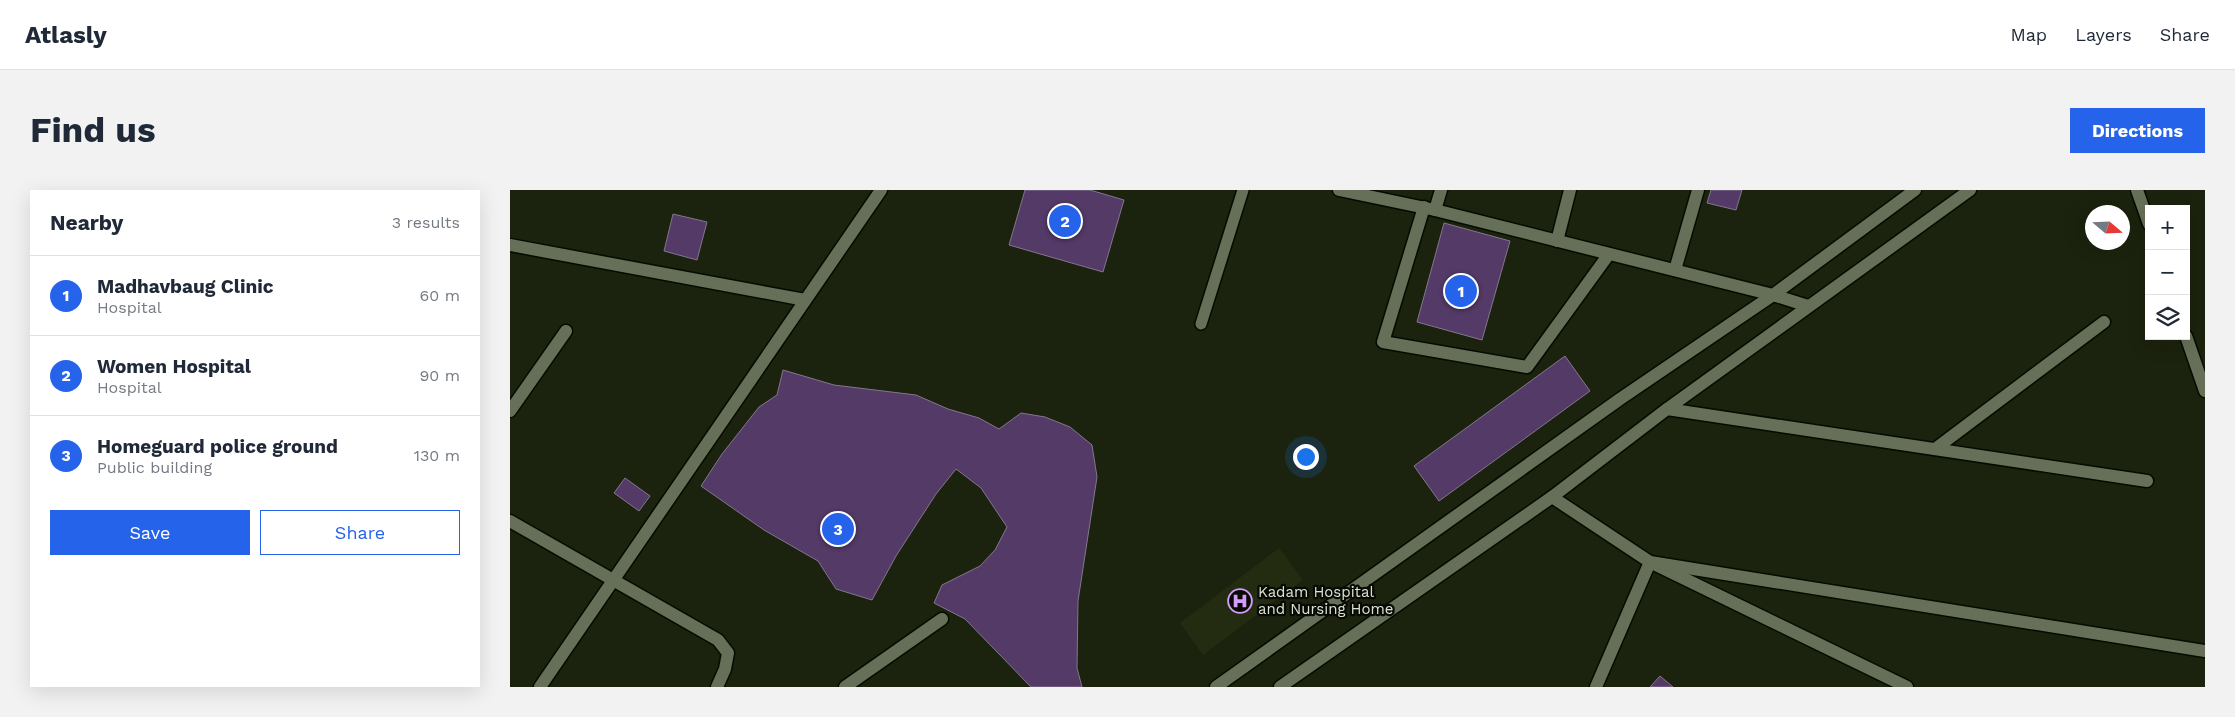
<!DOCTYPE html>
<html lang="en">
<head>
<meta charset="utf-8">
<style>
	body { margin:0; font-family:"Work Sans",sans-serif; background:#f2f2f3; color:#1f2937 }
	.controls { position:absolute; right:15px; top:15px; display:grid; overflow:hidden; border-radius:0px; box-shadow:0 5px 20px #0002 }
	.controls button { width:45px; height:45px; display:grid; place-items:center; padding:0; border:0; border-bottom:1px solid #e0e1e3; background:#fff; color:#1f2937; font:25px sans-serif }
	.compass { position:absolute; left:1575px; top:15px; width:45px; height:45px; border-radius:50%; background:#fff; box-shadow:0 5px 20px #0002; rotate:109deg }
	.you { position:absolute; left:795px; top:266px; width:18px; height:18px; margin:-12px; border:4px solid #fff; border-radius:50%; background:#1a73e8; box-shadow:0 0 0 8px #1a73e833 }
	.badge { display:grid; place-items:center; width:32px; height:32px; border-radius:50%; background:#2563eb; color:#fff; font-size:16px; font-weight:700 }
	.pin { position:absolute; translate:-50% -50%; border:2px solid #fff; box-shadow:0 1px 5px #0006 }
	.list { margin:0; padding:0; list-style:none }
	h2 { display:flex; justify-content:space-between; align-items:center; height:65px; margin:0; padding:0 20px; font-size:21px }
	h2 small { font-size:16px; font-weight:400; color:#747a83 }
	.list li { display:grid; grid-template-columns:32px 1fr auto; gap:15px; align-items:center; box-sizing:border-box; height:80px; padding:0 20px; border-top:1px solid #e0e1e3 }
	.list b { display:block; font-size:19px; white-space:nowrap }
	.list p { margin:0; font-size:16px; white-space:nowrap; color:#747a83 }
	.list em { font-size:16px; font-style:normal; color:#747a83 }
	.actions { display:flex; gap:10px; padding:15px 20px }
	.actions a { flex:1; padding:11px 0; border:1px solid #2563eb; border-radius:0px; text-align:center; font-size:18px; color:#2563eb }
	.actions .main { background:#2563eb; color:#fff }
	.icon { flex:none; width:28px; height:28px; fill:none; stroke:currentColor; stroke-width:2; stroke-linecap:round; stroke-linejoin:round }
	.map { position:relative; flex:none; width:1695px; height:497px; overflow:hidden; border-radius:0px }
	header { display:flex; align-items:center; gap:30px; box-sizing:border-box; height:70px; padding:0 25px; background:#fff; border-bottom:1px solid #e0e1e3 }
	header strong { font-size:24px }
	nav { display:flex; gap:28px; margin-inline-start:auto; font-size:18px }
	.intro { display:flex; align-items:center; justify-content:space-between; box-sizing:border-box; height:120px; padding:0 30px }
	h1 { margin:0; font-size:35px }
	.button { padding:12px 22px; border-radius:0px; background:#2563eb; color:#fff; font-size:18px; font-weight:700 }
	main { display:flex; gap:30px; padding:0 30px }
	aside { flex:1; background:#fff; border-radius:0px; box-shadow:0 5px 20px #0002 }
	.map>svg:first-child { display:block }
</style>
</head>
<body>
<header>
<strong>Atlasly</strong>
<nav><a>Map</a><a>Layers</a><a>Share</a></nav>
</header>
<div class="intro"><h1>Find us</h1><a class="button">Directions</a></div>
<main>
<aside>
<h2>Nearby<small>3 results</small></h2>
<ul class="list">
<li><span class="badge">1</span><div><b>Madhavbaug Clinic</b><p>Hospital</p></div><em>60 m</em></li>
<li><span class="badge">2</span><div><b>Women Hospital</b><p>Hospital</p></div><em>90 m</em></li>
<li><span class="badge">3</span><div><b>Homeguard police ground</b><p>Public building</p></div><em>130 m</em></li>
</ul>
<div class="actions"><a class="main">Save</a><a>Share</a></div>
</aside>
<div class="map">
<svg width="1695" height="497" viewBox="0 0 1695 497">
	<rect width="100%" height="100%" fill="#1b220d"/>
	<!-- built -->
	<polygon fill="#232c10" points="769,358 793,390 693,465 670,433"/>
	<!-- building -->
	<g fill="#543a67" stroke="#83778e">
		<polygon points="515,0 580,0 614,10 593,82 499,55"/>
		<polygon points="1201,0 1232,0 1226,20 1197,13"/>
		<polygon points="163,24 197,32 187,70 154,61"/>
		<polygon points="934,33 1000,51 972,150 907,132"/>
		<polygon points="1055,166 1080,201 929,311 904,276"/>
		<polygon points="273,180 324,195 406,205 438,219 469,228 489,239 511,223 535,227 560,237 582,255 587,287 568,411 567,478 572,497 521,497 455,429 424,413 432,395 470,376 485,360 497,337 471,298 446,279 426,304 386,366 362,410 326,399 308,371 254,340 191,296 212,264 249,217 267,205"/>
		<polygon points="115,288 140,306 129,321 104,303"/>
		<polygon points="1150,486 1163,497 1140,497"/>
	</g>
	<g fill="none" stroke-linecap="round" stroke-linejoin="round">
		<!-- lane casing -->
		<g stroke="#060b00" stroke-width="14">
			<polyline id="lane" points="691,134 733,0"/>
		</g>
		<!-- street casing -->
		<g stroke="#060b00" stroke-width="15">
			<g id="street">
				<polyline points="829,0 925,20 1263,105 1298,116"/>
				<polyline points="1627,0 1639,34"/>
				<polyline points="914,17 873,152 1017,177 1099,64"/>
				<polyline points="925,20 931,0"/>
				<polyline points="1047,51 1060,0"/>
				<polyline points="0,55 295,110"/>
				<polyline points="1165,80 1188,0"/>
				<polyline points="1676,146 1695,201"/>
				<polyline points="1157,219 1637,291"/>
				<polyline points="0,221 56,141"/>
				<polyline points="1425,259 1594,132"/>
				<polyline points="1042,307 1140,372 1397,497"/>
				<polyline points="0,331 208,450 218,463 215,479 207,497"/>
				<polyline points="30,497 371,0"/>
				<polyline points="335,497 432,429"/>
				<polyline points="1086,497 1140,372 1695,461"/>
			</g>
		</g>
		<!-- secondary casing -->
		<g stroke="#060b00" stroke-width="15">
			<g id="secondary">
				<polyline points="706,497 1110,209 1263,105 1405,0"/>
				<polyline points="770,497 1042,307 1157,219 1460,0"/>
			</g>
		</g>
		<!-- lane -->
		<use href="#lane" stroke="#666f57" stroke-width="11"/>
		<!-- street -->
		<use href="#street" stroke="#666f57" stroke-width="12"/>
		<!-- secondary -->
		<use href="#secondary" stroke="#666f57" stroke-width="12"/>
	</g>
	<!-- icons -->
	<defs>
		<g id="hospital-ring" transform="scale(1.25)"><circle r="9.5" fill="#070a03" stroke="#d39cfc" stroke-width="1.5"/><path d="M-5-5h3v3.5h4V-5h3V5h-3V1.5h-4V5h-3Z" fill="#d39cfc"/></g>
	</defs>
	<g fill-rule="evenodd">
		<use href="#hospital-ring" x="730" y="411"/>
	</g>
	<g text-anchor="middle" stroke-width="4.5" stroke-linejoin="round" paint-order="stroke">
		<!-- poi labels -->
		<g font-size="15" fill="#dbe1d3" stroke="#070a03" text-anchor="start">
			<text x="748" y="407">Kadam Hospital<tspan x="748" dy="17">and Nursing Home</tspan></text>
		</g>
	</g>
</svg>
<div class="controls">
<button>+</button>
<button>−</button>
<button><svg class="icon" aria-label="layers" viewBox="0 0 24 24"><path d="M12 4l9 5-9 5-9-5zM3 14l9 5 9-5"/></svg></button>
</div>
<svg class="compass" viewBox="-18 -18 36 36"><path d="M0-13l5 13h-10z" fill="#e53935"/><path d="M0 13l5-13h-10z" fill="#747a83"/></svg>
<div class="you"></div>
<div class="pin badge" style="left:951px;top:101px">1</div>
<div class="pin badge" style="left:555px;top:31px">2</div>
<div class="pin badge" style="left:328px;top:339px">3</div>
</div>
</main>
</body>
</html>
